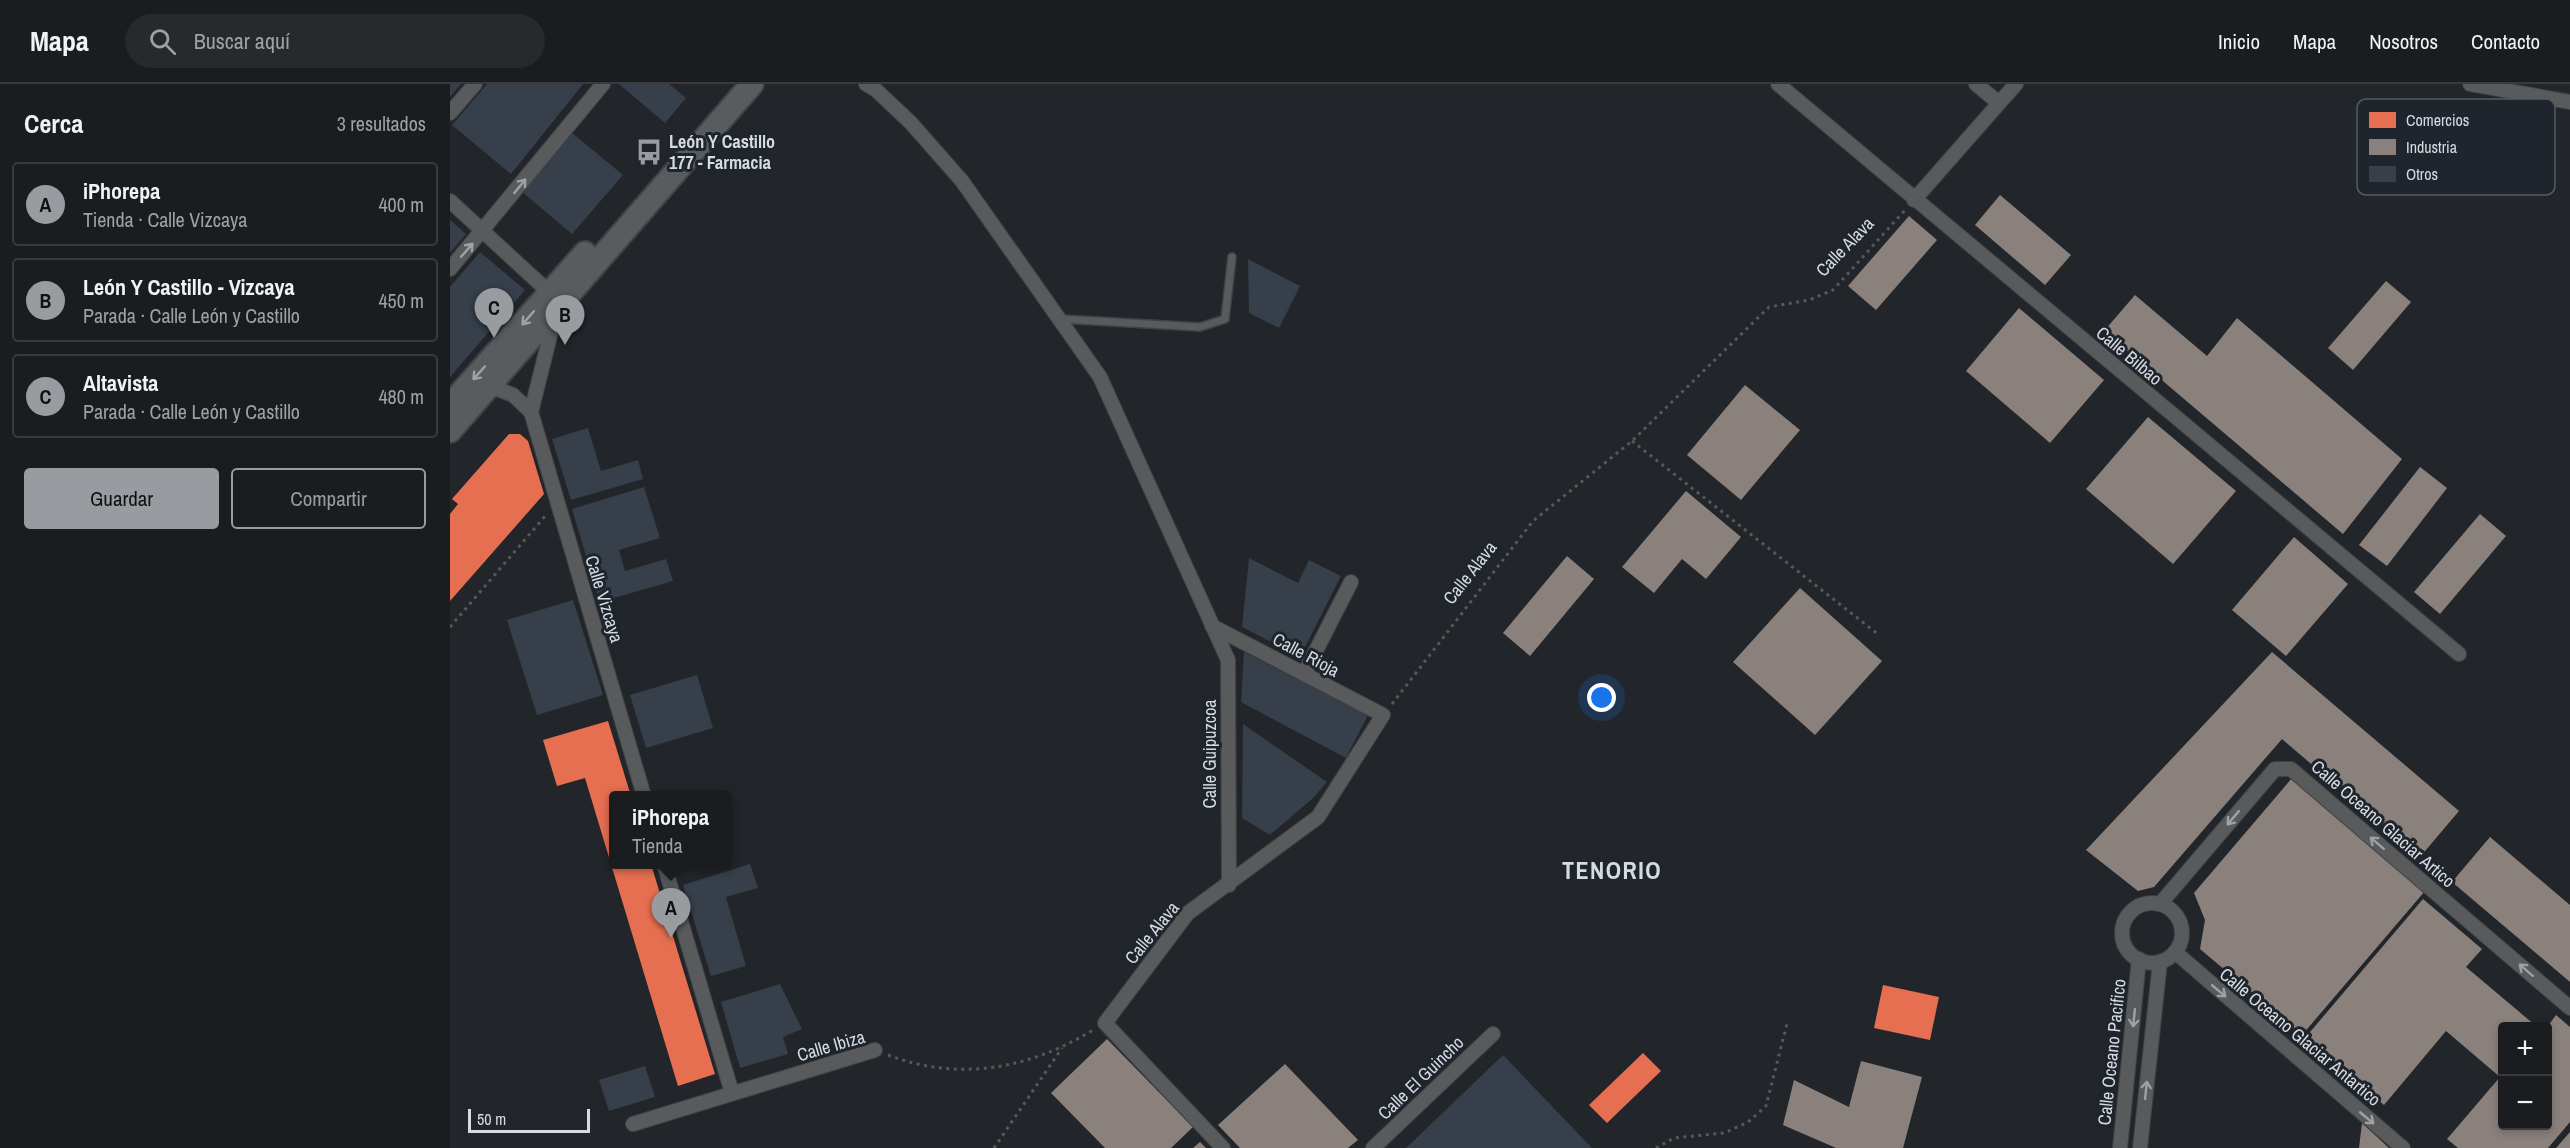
<!DOCTYPE html>
<html lang="es">
<head>
<meta charset="utf-8">
<style>
	body { margin:0; font-family:"Archivo Narrow",sans-serif; background:#27292d; color:#f1f3f6 }
	.controls { position:absolute; right:18px; bottom:18px; display:grid; overflow:hidden; border-radius:6px; box-shadow:0 3px 9px #0003 }
	.controls button { width:54px; height:54px; display:grid; place-items:center; padding:0; border:0; border-bottom:2px solid #383a3e; background:#1a1c20; color:#f1f3f6; font:30px sans-serif }
	.scale { position:absolute; left:18px; bottom:15px; width:122px; box-sizing:border-box; padding-left:6px; border:3px solid #d7dbe1; border-top:0; font-size:16px; line-height:21px; white-space:nowrap; color:#d7dbe1; -webkit-text-stroke:4px #1f252d; paint-order:stroke }
	.you { position:absolute; left:1152px; top:614px; width:21px; height:21px; margin:-15px; border:4px solid #fff; border-radius:50%; background:#1a73e8; box-shadow:0 0 0 9px #1a73e833 }
	.badge { display:grid; place-items:center; width:39px; height:39px; border-radius:50%; background:#989ca1; color:#111; font-size:20px; font-weight:700 }
	.pin { position:absolute; translate:-50% -50px; filter:drop-shadow(0 2px 3px #0008) }
	.pin::after { content:''; position:absolute; top:32px; width:21px; height:18px; background:inherit; clip-path:polygon(0 0,100% 0,50% 100%) }
	.popup { position:absolute; left:159px; top:707px; width:123px; height:78px; box-sizing:border-box; display:grid; place-content:center; border-radius:6px; background:#1a1c20; filter:drop-shadow(0 2px 4px #0005); font-size:20px; white-space:nowrap; color:#9fa1a5 }
	.popup b { font-size:22px; color:#f1f3f6 }
	.popup::after { content:''; position:absolute; left:50%; top:100%; margin-left:-12px; border:12px solid transparent; border-top-color:#1a1c20 }
	.list { margin:0; padding:0; list-style:none }
	h2 { display:flex; justify-content:space-between; align-items:center; height:78px; margin:0; padding:0 24px; font-size:26px }
	h2 small { font-size:20px; font-weight:400; color:#9fa1a5 }
	.list li { display:grid; grid-template-columns:39px 1fr auto; gap:18px; align-items:center; box-sizing:border-box; height:84px; margin:0 12px 12px; padding:0 12px; border:2px solid #383a3e; border-radius:6px }
	.list b { display:block; font-size:22px; white-space:nowrap }
	.list p { margin:0; font-size:20px; white-space:nowrap; color:#9fa1a5 }
	.list em { font-size:20px; font-style:normal; color:#9fa1a5 }
	.actions { display:flex; gap:12px; padding:18px 24px }
	.actions a { flex:1; padding:14px 0; border:2px solid #989ca1; border-radius:6px; text-align:center; font-size:21px; color:#989ca1 }
	.actions .main { background:#989ca1; color:#111 }
	.icon { flex:none; width:33px; height:33px; fill:none; stroke:currentColor; stroke-width:2; stroke-linecap:round; stroke-linejoin:round }
	.map { position:relative; flex:none; width:2120px; height:1064px; overflow:hidden }
	header { display:flex; align-items:center; gap:36px; box-sizing:border-box; height:84px; padding:0 30px; background:#1a1c20; border-bottom:2px solid #383a3e }
	header strong { font-size:28px }
	nav { display:flex; gap:33px; margin-inline-start:auto; font-size:21px }
	.search { width:420px; height:54px; background:#27292d; display:flex; align-items:center; gap:15px; box-sizing:border-box; padding:0 21px; border-radius:33px; color:#9fa1a5; font-size:22px }
	main { display:flex }
	aside { flex:1; background:#1a1c20 }
	.map>svg:first-child { display:block }
</style>
</head>
<body>
<header>
<strong>Mapa</strong>
<div class="search"><svg class="icon" aria-label="search" viewBox="0 0 24 24"><circle cx="10" cy="10" r="6"/><path d="M15 15l6 6"/></svg>Buscar aquí</div>
<nav><a>Inicio</a><a>Mapa</a><a>Nosotros</a><a>Contacto</a></nav>
</header>
<main>
<aside>
<h2>Cerca<small>3 resultados</small></h2>
<ul class="list">
<li><span class="badge">A</span><div><b>iPhorepa</b><p>Tienda · Calle Vizcaya</p></div><em>400 m</em></li>
<li><span class="badge">B</span><div><b>León Y Castillo - Vizcaya</b><p>Parada · Calle León y Castillo</p></div><em>450 m</em></li>
<li><span class="badge">C</span><div><b>Altavista</b><p>Parada · Calle León y Castillo</p></div><em>480 m</em></li>
</ul>
<div class="actions"><a class="main">Guardar</a><a>Compartir</a></div>
</aside>
<div class="map">
<svg width="2120" height="1064" viewBox="0 0 2120 1064">
	<rect width="100%" height="100%" fill="#22262a"/>
	<!-- shops -->
	<g fill="#e76f51">
		<polygon points="59,350 70,350 78,357 94,410 0,517 0,430 8,420 2,415"/>
		<polygon points="158,637 181,712 164,712 164,780 201,780 265,990 228,1002 135,694 107,702 93,656"/>
		<polygon points="1433,901 1489,913 1480,956 1424,944"/>
		<polygon points="1193,969 1211,987 1157,1039 1139,1021"/>
	</g>
	<!-- industry -->
	<g fill="#8a817c">
		<polygon points="1550,111 1621,171 1595,201 1525,141"/>
		<polygon points="1459,132 1487,156 1426,226 1398,202"/>
		<polygon points="1936,197 1961,218 1903,286 1878,264"/>
		<polygon points="1685,211 1757,272 1787,234 1952,375 1893,450 1654,247"/>
		<polygon points="1569,224 1654,296 1600,359 1516,287"/>
		<polygon points="1295,301 1350,346 1291,416 1237,371"/>
		<polygon points="1698,333 1786,407 1723,480 1636,405"/>
		<polygon points="1970,383 1997,404 1937,482 1909,461"/>
		<polygon points="1236,407 1291,453 1256,495 1232,475 1204,509 1172,483"/>
		<polygon points="2030,430 2056,452 1990,530 1964,508"/>
		<polygon points="1844,453 1898,500 1836,572 1782,526"/>
		<polygon points="1117,472 1144,495 1080,572 1053,549"/>
		<polygon points="1350,504 1432,577 1365,651 1283,578"/>
		<polygon points="1822,568 2009,727 1970,773 1832,655 1704,803 1688,807 1636,766"/>
		<polygon points="1842,694 1975,807 1852,951 1750,865 1755,836 1744,809"/>
		<polygon points="2040,753 2120,821 2120,898 2002,798"/>
		<polygon points="1973,815 2032,865 2016,883 2086,942 2052,942 2052,1042 2098,1042 2098,942 2106,931 2120,943 2120,1038 2098,1064 2008,1064 1997,1055 2050,993 1996,947 1934,1021 1855,954"/>
		<polygon points="657,955 743,1043 721,1064 655,1064 601,1009"/>
		<polygon points="1411,977 1472,993 1453,1064 1386,1064 1333,1041 1344,996 1399,1023"/>
		<polygon points="835,980 908,1056 898,1064 790,1064 768,1041"/>
		<polygon points="1912,1039 1939,1064 1909,1064"/>
		<polygon points="2120,1048 2120,1064 2106,1064"/>
		<polygon points="750,1058 756,1064 743,1064"/>
	</g>
	<!-- building -->
	<g fill="#363f4a">
		<polygon points="0,0 11,0 0,13"/>
		<polygon points="37,0 133,0 61,90 2,41"/>
		<polygon points="169,0 219,0 236,14 215,39"/>
		<polygon points="121,48 173,91 122,150 71,107"/>
		<polygon points="0,136 16,150 0,169"/>
		<polygon points="30,168 75,206 0,293 0,203"/>
		<polygon points="798,175 850,202 829,244 799,229"/>
		<polygon points="138,344 151,387 188,376 193,395 121,416 102,355"/>
		<polygon points="194,403 210,454 169,466 175,487 216,475 223,497 150,518 122,425"/>
		<polygon points="799,474 848,499 859,476 891,492 850,573 792,543"/>
		<polygon points="123,516 153,611 87,631 57,536"/>
		<polygon points="794,568 918,631 896,674 791,618"/>
		<polygon points="247,591 263,644 196,664 180,611"/>
		<polygon points="793,640 877,698 862,715 820,751 792,734"/>
		<polygon points="300,780 308,804 276,813 296,882 261,892 233,801"/>
		<polygon points="330,900 352,945 333,953 338,970 290,984 271,918"/>
		<polygon points="1053,971 1142,1064 956,1064"/>
		<polygon points="195,982 205,1013 159,1027 149,996"/>
	</g>
	<g fill="none" stroke-linecap="round" stroke-linejoin="round">
		<!-- service casing -->
		<g stroke="#404346" stroke-width="10">
			<polyline id="service" points="611,235 750,243 775,235 782,173"/>
		</g>
		<!-- minor casing -->
		<g stroke="#404346" stroke-width="16">
			<g id="minor">
				<polyline points="416,0 426,6 461,39 512,97 650,293 778,576 779,801"/>
				<polyline points="1328,0 2009,570"/>
				<polyline points="1526,0 1549,19"/>
				<polyline points="2020,0 2120,18"/>
				<polyline points="0,29 25,0"/>
				<polyline points="1464,116 1566,0"/>
				<polyline points="0,117 100,209"/>
				<polyline points="0,185 153,0"/>
				<polyline points="105,232 81,328 194,712"/>
				<polyline points="40,302 63,311 81,328"/>
				<polyline points="762,542 933,631 868,733 738,829 655,939 773,1064"/>
				<polyline points="854,590 901,498"/>
				<polyline points="214,780 282,1009"/>
				<circle cx="1702" cy="849" r="30"/>
				<polyline points="1710,820 1825,685 1841,685 2120,924"/>
				<polyline points="1725,868 1953,1064"/>
				<polyline points="183,1040 425,966"/>
				<polyline points="923,1064 1043,950"/>
				<polyline points="1670,1064 1689,875"/>
				<polyline points="1690,1064 1710,878"/>
			</g>
		</g>
		<!-- primary casing -->
		<g stroke="#404346" stroke-width="26">
			<g id="primary">
				<polyline points="0,321 135,169"/>
				<polyline points="0,347 302,0"/>
			</g>
		</g>
		<!-- path -->
		<g stroke="#57585a" stroke-width="3" stroke-dasharray="3 4.5" stroke-linecap="butt">
			<polyline points="1182,357 1429,551"/>
			<polyline points="0,543 96,431"/>
			<polyline points="942,620 1083,437 1182,357 1319,223 1359,216 1383,206 1456,125"/>
			<path d="M438,971C509,998 579,985 643,946"/>
			<polyline points="544,1064 612,964"/>
			<polyline points="1206,1064 1224,1054 1274,1049 1298,1038 1316,1022 1338,936"/>
		</g>
		<!-- service -->
		<use href="#service" stroke="#585a5c" stroke-width="7"/>
		<!-- minor -->
		<use href="#minor" stroke="#585a5c" stroke-width="14"/>
		<!-- primary -->
		<use href="#primary" stroke="#595c5e" stroke-width="22"/>
	</g>
	<!-- one-way arrows -->
	<defs><path id="oneway-shaft" d="M-6 0H5M1.5-3L5.5 0L1.5 3" fill="none" stroke-width="1.6" stroke-linecap="round" stroke-linejoin="round" transform="scale(1.5)"/></defs>
	<g stroke="#9ea1a5">
		<use href="#oneway-shaft" transform="translate(70 102) rotate(-51)"/>
		<use href="#oneway-shaft" transform="translate(17 166) rotate(-49)"/>
		<use href="#oneway-shaft" transform="translate(1783 734) rotate(130)"/>
		<use href="#oneway-shaft" transform="translate(1927 759) rotate(-139)"/>
		<use href="#oneway-shaft" transform="translate(2076 886) rotate(-139)"/>
		<use href="#oneway-shaft" transform="translate(1769 907) rotate(40)"/>
		<use href="#oneway-shaft" transform="translate(1684 934) rotate(96)"/>
		<use href="#oneway-shaft" transform="translate(1696 1006) rotate(-84)"/>
		<use href="#oneway-shaft" transform="translate(1917 1034) rotate(40)"/>
	</g>
	<g stroke="#9ea2a6">
		<use href="#oneway-shaft" transform="translate(78 234) rotate(131)"/>
		<use href="#oneway-shaft" transform="translate(29 289) rotate(132)"/>
	</g>
	<!-- icons -->
	<defs>
		<g id="bus-bare" transform="scale(2.07)"><path d="M-5-6H5V4H4V6H2V4H-2V6H-4V4H-5ZM-3.5-4V0h7V-4ZM-3.5 1.2v1.5H-2V1.2ZM2 1.2v1.5H3.5V1.2Z" fill="#989ca1" stroke="#1f252d" stroke-width="2.5" paint-order="stroke"/></g>
	</defs>
	<g fill-rule="evenodd">
		<use href="#bus-bare" x="199" y="68"/>
	</g>
	<g text-anchor="middle" stroke-width="6" stroke-linejoin="round" paint-order="stroke">
		<!-- poi labels -->
		<g font-size="18" font-weight="bold" fill="#d7dbe1" stroke="#1f252d" text-anchor="start">
			<text x="219" y="64">León Y Castillo<tspan x="219" dy="21">177 - Farmacia</tspan></text>
		</g>
		<!-- street labels -->
		<g font-size="18" fill="#d7dbe1" stroke="#1f252d">
			<text transform="translate(1395 163) rotate(-46)" y="6">Calle Alava</text>
			<text transform="translate(1679 272) rotate(40)" y="6">Calle Bilbao</text>
			<text transform="translate(1020 489) rotate(-52)" y="6">Calle Alava</text>
			<text transform="translate(154 515) rotate(73)" y="6">Calle Vizcaya</text>
			<text transform="translate(856 571) rotate(28)" y="6">Calle Rioja</text>
			<text transform="translate(760 670) rotate(-90)" y="6">Calle Guipuzcoa</text>
			<text transform="translate(1933 740) rotate(41)" y="6">Calle Oceano Glaciar Artico</text>
			<text transform="translate(702 849) rotate(-51)" y="6">Calle Alava</text>
			<text transform="translate(1850 953) rotate(40)" y="6">Calle Oceano Glaciar Antartico</text>
			<text transform="translate(381 962) rotate(-16)" y="6">Calle Ibiza</text>
			<text transform="translate(1662 968) rotate(-84)" y="6">Calle Oceano Pacifico</text>
			<text transform="translate(971 994) rotate(-44)" y="6">Calle El Guincho</text>
		</g>
		<!-- district labels -->
		<g font-size="24" font-weight="bold" letter-spacing="1.5" fill="#d7dbe1" stroke="#1f252d">
			<text x="1162" y="795">TENORIO</text>
		</g>
	</g>
	<!-- legend -->
	<rect x="1907" y="15" width="198" height="96" rx="9" fill="#1f252d" stroke="#565c63" stroke-width="1.5"/>
	<rect x="1919" y="28" width="27" height="16" fill="#e76f51"/>
	<rect x="1919" y="55" width="27" height="16" fill="#8a817c"/>
	<rect x="1919" y="82" width="27" height="16" fill="#363f4a"/>
	<g font-size="16" fill="#d7dbe1">
		<text x="1956" y="42">Comercios</text>
		<text x="1956" y="69">Industria</text>
		<text x="1956" y="96">Otros</text>
	</g>
</svg>
<div class="controls">
<button>+</button>
<button>−</button>
</div>
<div class="scale">50 m</div>
<div class="you"></div>
<div class="pin badge" style="left:221px;top:854px">A</div>
<div class="popup"><b>iPhorepa</b>Tienda</div>
<div class="pin badge" style="left:115px;top:261px">B</div>
<div class="pin badge" style="left:44px;top:254px">C</div>
</div>
</main>
</body>
</html>
